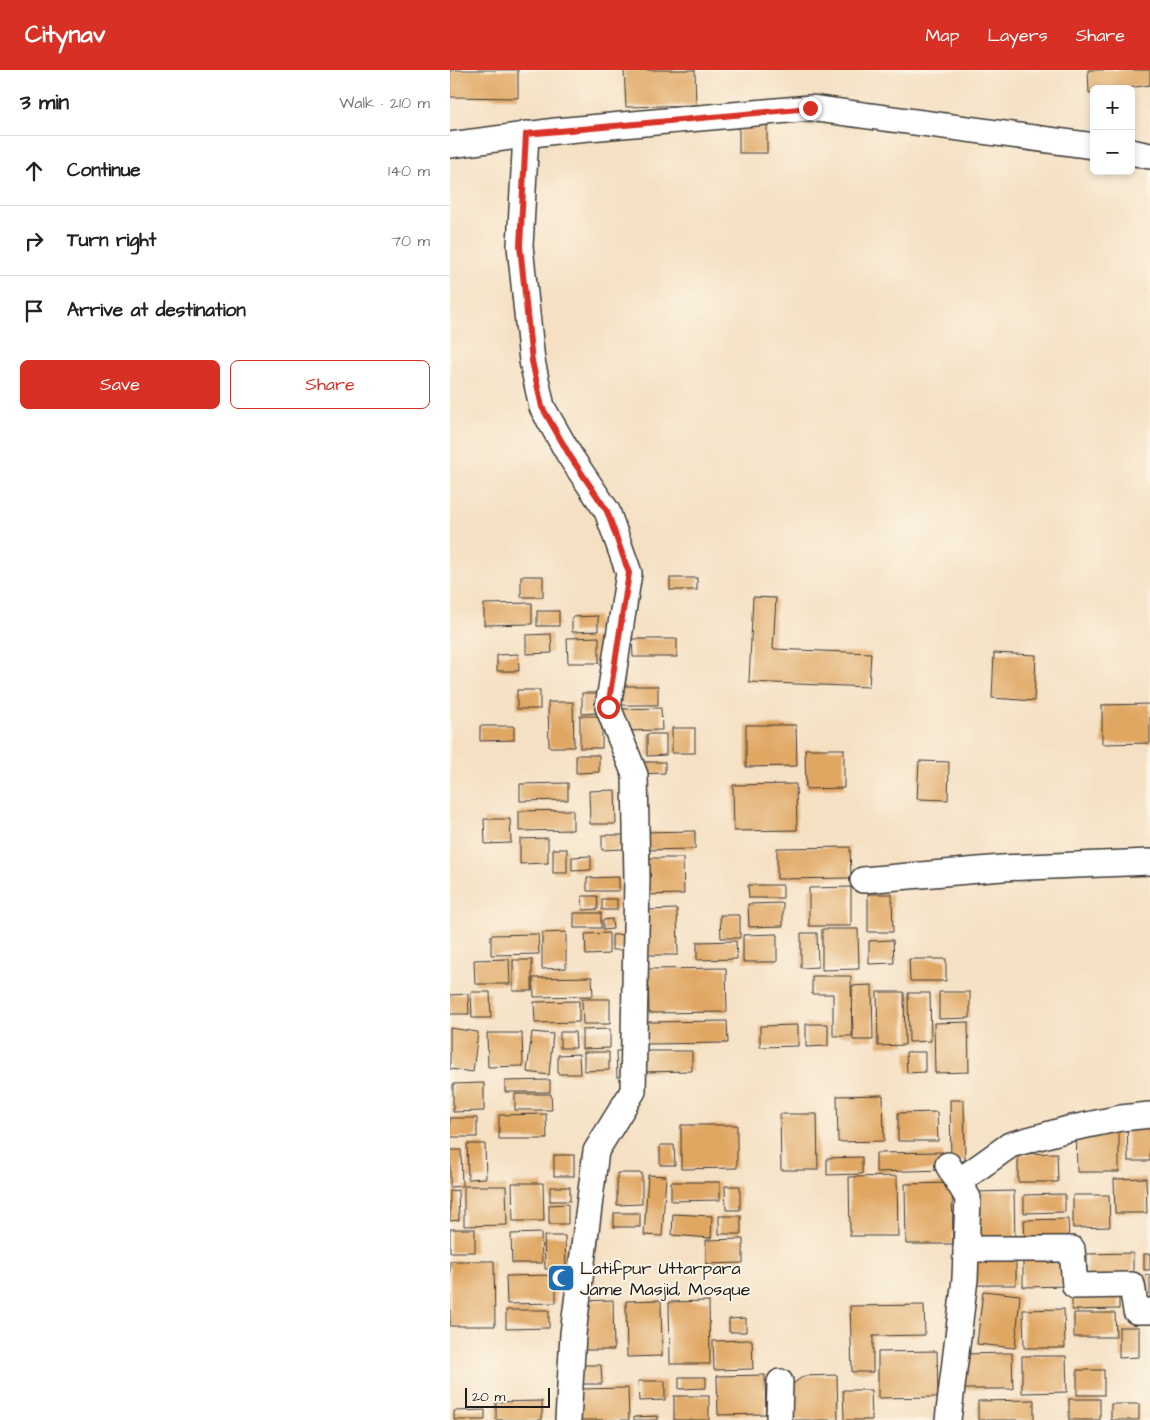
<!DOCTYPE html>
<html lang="en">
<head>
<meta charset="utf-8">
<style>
	body { margin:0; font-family:"Architects Daughter",sans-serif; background:#f2f2f2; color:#222 }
	.controls { position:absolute; right:15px; top:15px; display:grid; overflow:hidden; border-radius:8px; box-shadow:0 2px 8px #0003 }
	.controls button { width:45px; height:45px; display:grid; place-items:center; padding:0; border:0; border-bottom:1px solid #e0e0e0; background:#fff; color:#222; font:25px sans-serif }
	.scale { position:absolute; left:15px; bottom:12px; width:85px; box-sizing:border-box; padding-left:5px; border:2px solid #1c1c1c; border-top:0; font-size:14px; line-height:18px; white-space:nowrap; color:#1c1c1c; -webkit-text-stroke:4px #fcf5e5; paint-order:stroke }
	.stop { position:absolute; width:15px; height:15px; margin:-11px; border:4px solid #d93025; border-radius:50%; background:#fff }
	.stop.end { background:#d93025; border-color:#fff; box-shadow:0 1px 5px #0008 }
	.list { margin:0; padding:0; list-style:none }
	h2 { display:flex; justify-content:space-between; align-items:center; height:65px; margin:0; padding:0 20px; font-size:21px }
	h2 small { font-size:16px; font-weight:400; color:#767676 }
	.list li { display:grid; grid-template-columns:32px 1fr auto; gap:15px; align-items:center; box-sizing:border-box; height:70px; padding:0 20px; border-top:1px solid #e0e0e0 }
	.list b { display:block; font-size:19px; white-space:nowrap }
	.list em { font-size:16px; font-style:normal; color:#767676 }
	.actions { display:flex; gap:10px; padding:15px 20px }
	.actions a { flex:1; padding:11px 0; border:1px solid #d93025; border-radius:8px; text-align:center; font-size:18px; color:#d93025 }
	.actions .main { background:#d93025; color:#fff }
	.icon { flex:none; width:28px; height:28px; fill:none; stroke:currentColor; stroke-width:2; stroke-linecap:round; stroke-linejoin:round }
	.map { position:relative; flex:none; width:700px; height:1350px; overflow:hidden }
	header { display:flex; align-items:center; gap:30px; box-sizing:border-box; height:70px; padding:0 25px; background:#d93025; color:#fff }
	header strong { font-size:24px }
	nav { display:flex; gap:28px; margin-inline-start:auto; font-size:18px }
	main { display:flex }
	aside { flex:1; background:#fff }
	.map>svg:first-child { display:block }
</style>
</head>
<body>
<header>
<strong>Citynav</strong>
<nav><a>Map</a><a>Layers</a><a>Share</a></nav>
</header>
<main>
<aside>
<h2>3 min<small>Walk · 210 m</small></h2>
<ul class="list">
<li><svg class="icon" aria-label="ahead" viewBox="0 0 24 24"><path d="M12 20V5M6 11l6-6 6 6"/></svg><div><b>Continue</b></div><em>140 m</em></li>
<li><svg class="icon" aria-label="right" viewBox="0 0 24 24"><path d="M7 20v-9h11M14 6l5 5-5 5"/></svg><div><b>Turn right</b></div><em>70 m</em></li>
<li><svg class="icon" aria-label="arrive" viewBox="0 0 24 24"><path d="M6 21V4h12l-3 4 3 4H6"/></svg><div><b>Arrive at destination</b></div></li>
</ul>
<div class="actions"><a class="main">Save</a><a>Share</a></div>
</aside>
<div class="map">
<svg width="700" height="1350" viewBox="0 0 700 1350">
	<rect width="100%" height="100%" fill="#fcf5e5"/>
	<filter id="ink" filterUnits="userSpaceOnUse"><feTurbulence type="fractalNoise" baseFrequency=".02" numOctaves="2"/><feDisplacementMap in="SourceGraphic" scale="10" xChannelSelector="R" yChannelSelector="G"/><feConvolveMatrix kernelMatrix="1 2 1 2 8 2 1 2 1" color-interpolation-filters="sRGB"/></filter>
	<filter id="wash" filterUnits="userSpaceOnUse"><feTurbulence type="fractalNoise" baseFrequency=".0096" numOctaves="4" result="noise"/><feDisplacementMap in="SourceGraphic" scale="20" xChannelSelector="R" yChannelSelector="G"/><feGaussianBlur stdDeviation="1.12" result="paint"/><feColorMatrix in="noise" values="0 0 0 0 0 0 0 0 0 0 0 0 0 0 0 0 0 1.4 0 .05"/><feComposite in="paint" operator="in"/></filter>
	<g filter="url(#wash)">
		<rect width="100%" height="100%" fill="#f5e0c3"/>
		<g id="blocks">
			<!-- building -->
			<g fill="#e0a764">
				<polygon points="0,0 68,0 68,28 0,27"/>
				<polygon points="174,0 245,0 246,35 176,37"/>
				<polygon points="638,0 700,0 700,15 671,19 644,19 644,22 639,23"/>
				<rect x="289" y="53" width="28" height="30"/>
				<rect x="71" y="506" width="22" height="21"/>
				<rect x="220" y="508" width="27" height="12"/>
				<polygon points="303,527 326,528 323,579 421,583 419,617 299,612"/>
				<polygon points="82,533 82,554 34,555 34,534"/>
				<rect x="87" y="541" width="22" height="15"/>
				<polygon points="148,546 148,561 122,562 122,547"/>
				<polygon points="101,564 102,583 76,584 76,565"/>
				<polygon points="149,567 149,593 118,593 117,568"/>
				<polygon points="182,569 227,569 227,587 183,587"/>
				<polygon points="544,583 586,585 584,631 542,628"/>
				<polygon points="68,584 69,601 47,601 47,585"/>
				<polygon points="175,601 175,616 208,616 208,635 164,635"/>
				<rect x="67" y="620" width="23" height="19"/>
				<polygon points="132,623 148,623 148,643 132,644"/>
				<polygon points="98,632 123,632 124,677 99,677"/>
				<polygon points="700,634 700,673 652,674 652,635"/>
				<polygon points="211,638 212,660 170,661 170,639"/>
				<rect x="130" y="646" width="22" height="32"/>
				<polygon points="296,655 346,655 347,696 296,697"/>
				<polygon points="30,656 64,656 64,670 30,671"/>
				<rect x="222" y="658" width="23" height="25"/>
				<polygon points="197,664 216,664 216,685 197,686"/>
				<polygon points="355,679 394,679 394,718 356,719"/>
				<polygon points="126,685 149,685 149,702 126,703"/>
				<polygon points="469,691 499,692 498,730 467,729"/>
				<polygon points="189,692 215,692 215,703 189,704"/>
				<polygon points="118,713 118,730 70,731 70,714"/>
				<polygon points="346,714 347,760 284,761 283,715"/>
				<polygon points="165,720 166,754 140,754 139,721"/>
				<polygon points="123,740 123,760 69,761 69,741"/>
				<polygon points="34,749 60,749 61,773 35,774"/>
				<polygon points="245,761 245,779 193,780 192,762"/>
				<polygon points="152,765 174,765 174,779 152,780"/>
				<polygon points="98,768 98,793 70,794 70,769"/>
				<polygon points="400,777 401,808 327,809 327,778"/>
				<rect x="103" y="779" width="14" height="24"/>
				<polygon points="141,786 141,800 122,801 122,787"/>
				<polygon points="192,788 233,788 234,824 193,825"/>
				<polygon points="169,807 169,821 137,821 137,808"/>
				<polygon points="298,815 333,815 333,828 299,828"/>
				<polygon points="401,817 401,856 359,856 359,818"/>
				<polygon points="418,824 442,824 443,862 418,862"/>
				<polygon points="132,826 147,826 148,839 133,840"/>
				<rect x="152" y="829" width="15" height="11"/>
				<polygon points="333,833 333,856 299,857 298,834"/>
				<polygon points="227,839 228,885 197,885 196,840"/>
				<rect x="124" y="843" width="27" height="15"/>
				<polygon points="270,845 290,845 290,868 271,868"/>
				<polygon points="162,849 163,859 153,860 153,850"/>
				<polygon points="372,859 408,859 409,899 372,900"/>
				<polygon points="116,862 116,898 92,899 92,863"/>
				<polygon points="159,863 159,884 136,885 135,864"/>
				<polygon points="351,863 367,863 368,897 351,898"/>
				<polygon points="88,864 89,884 41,885 41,865"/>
				<polygon points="182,864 183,880 162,880 162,865"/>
				<polygon points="327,864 327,892 293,892 293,865"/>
				<polygon points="443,870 444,893 419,894 419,871"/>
				<polygon points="286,871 287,889 247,890 247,872"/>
				<polygon points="59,889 60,914 25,914 24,890"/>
				<polygon points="459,889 496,889 496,911 460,911"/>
				<rect x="63" y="890" width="19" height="31"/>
				<polygon points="276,898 277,942 199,943 198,899"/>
				<polygon points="362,906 401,906 402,966 383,966 383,924 362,924"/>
				<polygon points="142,907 143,926 84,927 83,908"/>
				<polygon points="422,915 423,970 403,970 402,916"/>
				<polygon points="21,922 40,922 41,948 22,948"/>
				<polygon points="427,922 454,922 455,975 428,976"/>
				<polygon points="489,922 520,922 520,948 489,949"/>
				<polygon points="458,923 480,923 481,971 459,972"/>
				<polygon points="18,924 19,944 0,944 0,925"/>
				<polygon points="132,929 160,929 160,954 133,954"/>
				<polygon points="129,931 129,952 85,953 84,932"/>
				<polygon points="277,951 278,973 197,974 196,952"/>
				<polygon points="518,952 519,1002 485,1003 484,953"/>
				<polygon points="356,954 378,954 378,976 356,977"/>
				<polygon points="348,955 348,976 310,977 310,956"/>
				<polygon points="0,958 28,962 23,1002 0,999"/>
				<polygon points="160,959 160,978 132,979 132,960"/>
				<polygon points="82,962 103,964 99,1005 77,1002"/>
				<polygon points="110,962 125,962 126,978 110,978"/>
				<polygon points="37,963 72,963 73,996 38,997"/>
				<polygon points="166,981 179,981 180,1007 167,1007"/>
				<polygon points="191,981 242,981 242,1001 191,1002"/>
				<polygon points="134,982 159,982 159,1000 134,1001"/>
				<polygon points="456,982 475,982 475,1002 457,1003"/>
				<polygon points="129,984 130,1004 108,1004 108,985"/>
				<polygon points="100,1010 100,1022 55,1022 55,1011"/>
				<polygon points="34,1013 34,1041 3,1042 3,1014"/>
				<polygon points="65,1024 101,1024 102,1040 65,1040"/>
				<polygon points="433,1025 434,1071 388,1072 387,1026"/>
				<polygon points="500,1030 514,1030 515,1091 501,1091"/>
				<polygon points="487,1042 488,1071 448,1071 448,1043"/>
				<polygon points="96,1044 97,1069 49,1069 49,1045"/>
				<polygon points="330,1044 367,1044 368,1100 331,1100"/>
				<rect x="0" y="1048" width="27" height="19"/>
				<polygon points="677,1050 700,1050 700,1091 678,1091"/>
				<polygon points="231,1055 287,1055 287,1098 231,1099"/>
				<polygon points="626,1058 669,1058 669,1102 627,1102"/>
				<polygon points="17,1074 35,1074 36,1108 18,1109"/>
				<polygon points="210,1075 224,1075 225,1095 210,1095"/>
				<polygon points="0,1080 11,1080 12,1116 0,1117"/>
				<polygon points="493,1082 493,1100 426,1102 426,1083"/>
				<polygon points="607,1083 608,1112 568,1112 568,1084"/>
				<rect x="104" y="1085" width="20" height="21"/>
				<polygon points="412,1087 412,1104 377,1105 377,1088"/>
				<polygon points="167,1103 192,1103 192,1134 167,1135"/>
				<polygon points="198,1105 216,1106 212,1166 194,1165"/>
				<polygon points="447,1106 448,1166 400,1166 399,1107"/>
				<polygon points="696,1108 697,1143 665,1143 664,1109"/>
				<polygon points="221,1112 270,1112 270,1130 221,1131"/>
				<polygon points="62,1113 93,1113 94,1151 63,1151"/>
				<polygon points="502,1113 503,1174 456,1174 455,1114"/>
				<polygon points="14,1116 56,1116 57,1155 14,1156"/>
				<polygon points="275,1116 290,1116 290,1140 276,1140"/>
				<rect x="100" y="1117" width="20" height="14"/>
				<polygon points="8,1120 9,1150 0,1151 0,1121"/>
				<polygon points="564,1121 565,1175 527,1176 526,1122"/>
				<polygon points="615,1124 615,1142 574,1143 574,1125"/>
				<polygon points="623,1125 659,1125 660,1157 623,1158"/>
				<polygon points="118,1134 118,1154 99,1154 99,1135"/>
				<rect x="164" y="1143" width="26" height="14"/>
				<polygon points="223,1144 262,1146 261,1168 222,1165"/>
				<rect x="269" y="1146" width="22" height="18"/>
				<polygon points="618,1149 619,1171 575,1172 574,1150"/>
				<rect x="0" y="1159" width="25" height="23"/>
				<polygon points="91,1163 92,1193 62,1193 61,1164"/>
				<polygon points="94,1166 115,1166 116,1198 95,1199"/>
				<polygon points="293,1169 293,1193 256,1194 256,1170"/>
				<polygon points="683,1183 683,1209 637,1210 637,1184"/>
				<rect x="524" y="1184" width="42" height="31"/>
				<rect x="694" y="1184" width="6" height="16"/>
				<polygon points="618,1186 619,1216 573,1217 573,1187"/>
				<polygon points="0,1191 44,1191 45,1256 0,1256"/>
				<polygon points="106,1205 106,1233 57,1234 56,1206"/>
				<polygon points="700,1205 700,1233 690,1233 690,1206"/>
				<polygon points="533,1221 570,1225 565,1278 527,1274"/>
				<polygon points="669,1221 669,1239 622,1240 622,1222"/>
				<polygon points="163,1230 164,1280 131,1280 130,1231"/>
				<polygon points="211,1230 212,1286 177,1287 176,1231"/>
				<polygon points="259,1231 260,1294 220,1294 219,1232"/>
				<polygon points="474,1235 475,1265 423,1266 423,1302 402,1302 400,1236"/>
				<polygon points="614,1239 615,1278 574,1278 573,1240"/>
				<polygon points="56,1240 99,1240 99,1258 56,1259"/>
				<polygon points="624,1243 665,1243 666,1267 624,1267"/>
				<polygon points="296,1248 296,1262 279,1262 279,1249"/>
				<polygon points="669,1257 689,1257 689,1287 669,1288"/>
				<polygon points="302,1270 303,1299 264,1300 263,1271"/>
				<polygon points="487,1281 488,1327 428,1328 428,1282"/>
				<polygon points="562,1283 563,1319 511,1319 511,1284"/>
				<polygon points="572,1286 616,1286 617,1322 572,1323"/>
				<polygon points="129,1295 151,1295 152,1314 130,1314"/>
				<rect x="627" y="1300" width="27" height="25"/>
				<polygon points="315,1305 316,1344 268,1345 267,1306"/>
				<polygon points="387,1305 388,1350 337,1350 337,1318 354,1306"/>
				<polygon points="229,1307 256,1307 256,1318 229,1319"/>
				<polygon points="188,1311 215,1311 215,1330 189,1331"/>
				<polygon points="178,1318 179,1350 130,1350 130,1319"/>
				<polygon points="393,1320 421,1320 422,1350 394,1350"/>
				<rect x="224" y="1326" width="35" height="24"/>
				<rect x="619" y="1329" width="31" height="21"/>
				<polygon points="584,1330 584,1350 528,1350 528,1331"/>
				<polygon points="92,1331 92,1350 46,1350 46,1332"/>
				<rect x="661" y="1334" width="28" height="16"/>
				<polygon points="35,1340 35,1350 4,1350 4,1341"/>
				<polygon points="208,1346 208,1350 184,1350 184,1347"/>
			</g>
		</g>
	</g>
	<g filter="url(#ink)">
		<use href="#blocks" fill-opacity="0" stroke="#3d3935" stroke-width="1"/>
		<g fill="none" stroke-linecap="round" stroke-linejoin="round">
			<!-- street casing -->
			<g stroke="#3d3935" stroke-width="28">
				<g id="street">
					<polyline points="76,64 70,176 82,291 92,337 120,386 157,441 179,503 158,637 185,705 187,809 183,1021 146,1081 123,1264 118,1350"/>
					<polyline points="0,75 106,61 360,38 644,76"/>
					<polyline points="681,82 700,86"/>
					<polyline points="413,810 552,798 700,792"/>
					<polyline points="498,1095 518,1128 515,1209 498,1350"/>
					<polyline points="508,1112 560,1075 618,1059 671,1048 700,1045"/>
					<polyline points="516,1179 622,1179 625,1216 682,1215 686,1241 700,1241"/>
					<polyline points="329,1350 330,1312"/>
				</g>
			</g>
			<!-- street -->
			<use href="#street" stroke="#fff" stroke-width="25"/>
		</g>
	</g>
	<g fill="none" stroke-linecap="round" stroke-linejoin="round" filter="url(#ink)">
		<!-- route -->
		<polyline stroke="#d93025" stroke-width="6" points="158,637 179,503 157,441 120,386 92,337 82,291 70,176 76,64 360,38"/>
	</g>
	<!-- icons -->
	<defs>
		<g id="mosque-square" transform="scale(1.4375)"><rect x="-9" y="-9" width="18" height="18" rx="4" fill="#1f6fb2" stroke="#fcf5e5"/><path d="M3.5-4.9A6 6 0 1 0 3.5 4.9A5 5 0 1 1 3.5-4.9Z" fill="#fff"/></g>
	</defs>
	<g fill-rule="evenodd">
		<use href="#mosque-square" x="111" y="1208"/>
	</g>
	<g text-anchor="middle" stroke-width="4" stroke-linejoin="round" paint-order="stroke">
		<!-- poi labels -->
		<g font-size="18" fill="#1c1c1c" stroke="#fcf5e5" text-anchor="start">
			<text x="130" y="1204">Latifpur Uttarpara<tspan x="130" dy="21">Jame Masjid, Mosque</tspan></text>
		</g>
	</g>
</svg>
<div class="controls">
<button>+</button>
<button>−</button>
</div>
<div class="scale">20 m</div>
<div class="stop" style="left:158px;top:637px"></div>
<div class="stop end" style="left:360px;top:38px"></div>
</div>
</main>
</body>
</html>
